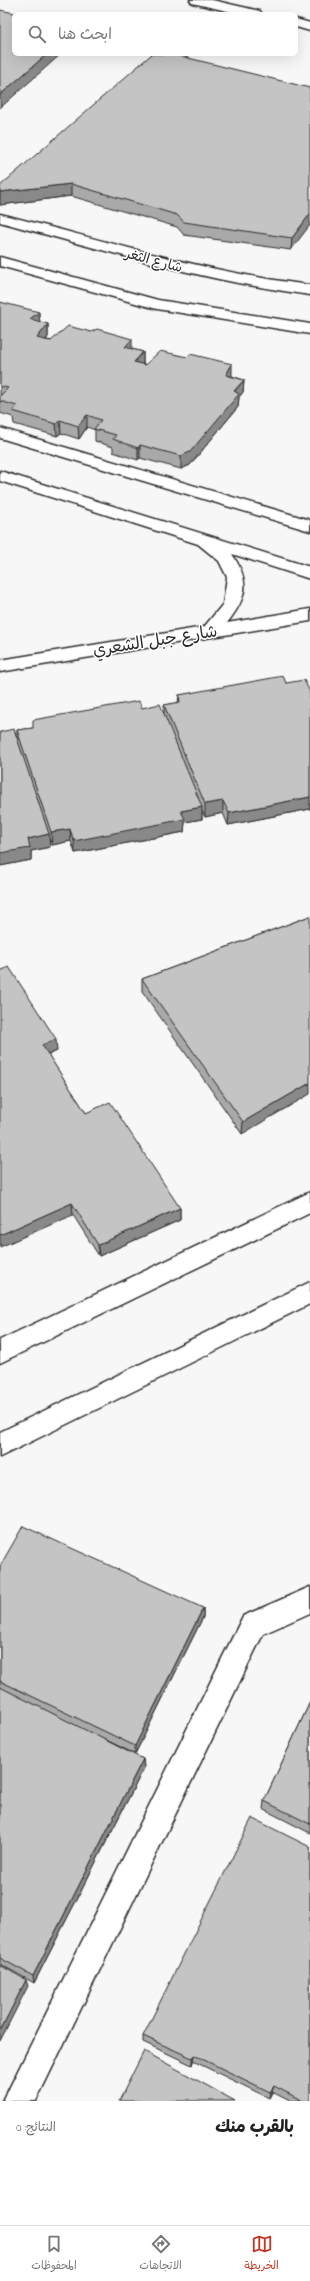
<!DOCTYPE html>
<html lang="ar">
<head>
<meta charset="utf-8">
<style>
	body { margin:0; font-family:"Indie Flower","Playpen Sans Arabic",sans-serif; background:#f6f6f6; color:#222; direction:rtl }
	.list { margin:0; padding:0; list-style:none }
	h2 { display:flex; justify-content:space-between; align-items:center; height:52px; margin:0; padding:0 16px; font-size:17px }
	h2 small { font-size:13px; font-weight:400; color:#767676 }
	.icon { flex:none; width:22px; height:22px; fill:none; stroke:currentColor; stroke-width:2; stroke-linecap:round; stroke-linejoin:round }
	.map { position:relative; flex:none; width:310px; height:2101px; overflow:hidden; direction:ltr }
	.search { position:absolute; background:#fff; box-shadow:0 4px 16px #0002; left:12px; right:12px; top:12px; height:44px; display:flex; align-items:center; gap:10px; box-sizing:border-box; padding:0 14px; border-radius:6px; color:#767676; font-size:15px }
	.sheet { height:124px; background:#fff }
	nav { display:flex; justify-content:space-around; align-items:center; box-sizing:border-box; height:56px; border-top:1px solid #e0e0e0; background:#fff; font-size:11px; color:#767676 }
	nav a { display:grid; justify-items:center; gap:2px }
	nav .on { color:#c8321e }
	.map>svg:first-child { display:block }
</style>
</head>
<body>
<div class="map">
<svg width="310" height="2101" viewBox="0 0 310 2101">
	<rect width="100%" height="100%" fill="#f7f7f7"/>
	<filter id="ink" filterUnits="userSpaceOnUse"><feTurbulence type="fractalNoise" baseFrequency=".025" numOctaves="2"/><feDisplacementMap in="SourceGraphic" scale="8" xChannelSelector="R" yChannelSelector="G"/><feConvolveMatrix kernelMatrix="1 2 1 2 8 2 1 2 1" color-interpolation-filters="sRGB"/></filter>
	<g filter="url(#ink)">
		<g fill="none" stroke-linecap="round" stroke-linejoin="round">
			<!-- minor casing -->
			<g stroke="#2b2b2b" stroke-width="3">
				<g id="minor">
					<polygon points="190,0 212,0 260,11 262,14 240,14 192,3"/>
					<polygon points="296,19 310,23 310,31 296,27"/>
					<path d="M0,214C104,240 203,272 310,285V295C204,281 103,250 0,222Z"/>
					<polygon points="0,257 158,300 310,324 310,334 157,309 0,266"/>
					<polygon points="0,428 310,520 310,531 0,438"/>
					<path d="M0,471L310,567V579L232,554C251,582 247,598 227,623L310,609V621L0,672V660L204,627L223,604L227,577L219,561L198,544L0,481Z"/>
					<polygon points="310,1192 310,1213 0,1363 0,1340"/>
					<polygon points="310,1282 310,1304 0,1457 0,1432"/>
					<polygon points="310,1587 310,1613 263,1634 36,2101 3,2101 243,1616"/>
				</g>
			</g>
			<!-- minor -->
			<use href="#minor" fill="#fff" fill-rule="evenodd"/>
		</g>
		<!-- wall -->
		<g fill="#a9a9a9" stroke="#2b2b2b">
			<polygon points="310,88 291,250 184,235 177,227 71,196 0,205 0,186"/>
			<polygon points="0,302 40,322 48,324 48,337 46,340 132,349 143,352 143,364 232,376 244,380 243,392 239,397 238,407 190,465 181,469 140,458 138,460 113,452 113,447 95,441 95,430 87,427 79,439 61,433 57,436 14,424 13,417 0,413"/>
			<polygon points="286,683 310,692 310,809 228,825 223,813 205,817 202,811 202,819 185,822 184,832 75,853 71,841 52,845 49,838 50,847 31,851 31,860 0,866 0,732 17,738 17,730 33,728 142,708 164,713 164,705 178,703 179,695"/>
			<polygon points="310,916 242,1134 142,991 142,979"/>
			<polygon points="0,971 57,1051 48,1055 86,1113 180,1208 180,1220 99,1256 73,1215"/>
			<polygon points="0,1566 203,1608 203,1617 135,1754 106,1740 143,1759 144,1768 34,1983 0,1964"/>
			<polygon points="310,1702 310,1833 263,1809 264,1801"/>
			<polygon points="310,1847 310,2101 290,2101 272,2092 269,2098 193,2061 192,2065 143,2042 143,2036"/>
		</g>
		<!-- shaded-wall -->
		<g fill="#898989" stroke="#2b2b2b">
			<polygon points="47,54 61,54 0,108 0,95"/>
			<polygon points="71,184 71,196 0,205 0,192"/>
			<polygon points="310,214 310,225 291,250 292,238"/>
			<polygon points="39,312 40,324 30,319"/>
			<polygon points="48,324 48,337 38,350 37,338"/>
			<polygon points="132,339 132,351 125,347"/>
			<polygon points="143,352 143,365 134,362"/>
			<polygon points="232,364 232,377 226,375"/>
			<polygon points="244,380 243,392 239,397 238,407 190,465 181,469 181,456"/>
			<polygon points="87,415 87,427 79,439 78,426"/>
			<polygon points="60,420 61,433 57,436 56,424"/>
			<polygon points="140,445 140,458 138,460 138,448"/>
			<polygon points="310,797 310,809 228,825 229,813"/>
			<polygon points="223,801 223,813 205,817 205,804"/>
			<polygon points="202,807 202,819 185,822 184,832 75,853 74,841 181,811"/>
			<polygon points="70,829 71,841 52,845 51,832"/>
			<polygon points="49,834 50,847 31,851 31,860 0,866 0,853 28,839"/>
			<polygon points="56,1039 57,1051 43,1057 42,1045"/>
			<polygon points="310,1083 310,1094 242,1134 243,1122"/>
			<polygon points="72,1203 73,1215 0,1247 0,1235"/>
			<polygon points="180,1208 180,1220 99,1256 98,1245"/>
			<polygon points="203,1608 203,1617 135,1754 135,1746"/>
			<polygon points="143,1759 144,1768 34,1983 33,1976"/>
			<polygon points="26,1980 28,1986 0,2041 0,2031"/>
			<polygon points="194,2055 193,2061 192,2065 192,2058"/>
			<polygon points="274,2086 272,2092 269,2098 270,2092"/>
		</g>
		<!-- building -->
		<g fill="#c4c4c4" stroke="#2b2b2b">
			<polygon points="0,10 19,14 14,14 14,54 47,54 0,95"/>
			<polygon points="152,54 172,54 310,88 310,214 292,238 184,222 177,215 71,184 0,192 0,186"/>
			<polygon points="0,302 39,312 30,319 48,324 37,338 45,340 51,341 68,326 91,332 97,329 132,339 125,347 143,352 134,362 145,365 160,351 187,357 190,354 232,364 226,375 244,380 234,391 239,394 190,452 181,456 140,445 138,448 113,439 116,435 94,429 101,420 87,415 78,426 60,420 56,424 13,411 17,406 0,401 0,396 8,388 0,386"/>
			<polygon points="283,676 286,683 304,680 310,692 310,797 229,813 223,801 205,804 164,705 180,702 179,695"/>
			<polygon points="139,701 142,708 160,704 202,807 181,811 185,819 74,841 70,829 51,832 17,730 33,728 33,720"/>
			<polygon points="14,729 49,834 28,839 30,848 0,853 0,732"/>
			<polygon points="310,916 310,1083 243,1122 142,979"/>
			<polygon points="9,967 56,1039 42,1045 86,1113 110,1102 180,1208 98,1245 72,1203 0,1235 0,971"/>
			<polygon points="23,1526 203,1608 135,1746 0,1681 0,1566"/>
			<polygon points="0,1687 143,1759 33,1976 0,1958"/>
			<polygon points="310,1702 310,1824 264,1801"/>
			<polygon points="252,1818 310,1847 310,2101 303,2101 274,2086 270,2092 194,2055 192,2058 143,2036"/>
			<polygon points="0,1965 26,1980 0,2031"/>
			<polygon points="144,2051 235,2101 119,2101"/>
		</g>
	</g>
	<g text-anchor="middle" stroke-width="3" stroke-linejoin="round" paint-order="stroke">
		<!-- far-street labels -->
		<g font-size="14" fill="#2b2b2b" stroke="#fff">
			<text transform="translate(154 260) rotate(15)" y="5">شارع الثغر</text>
		</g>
		<!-- street labels -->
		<g font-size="17" fill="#2b2b2b" stroke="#fff">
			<text transform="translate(155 640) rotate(-9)" y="6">شارع جبل الشعري</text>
		</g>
	</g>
</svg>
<div class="search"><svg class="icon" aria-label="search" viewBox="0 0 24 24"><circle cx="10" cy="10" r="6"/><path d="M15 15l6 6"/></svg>ابحث هنا</div>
</div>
<section class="sheet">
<h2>بالقرب منك<small>النتائج: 0</small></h2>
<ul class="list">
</ul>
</section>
<nav>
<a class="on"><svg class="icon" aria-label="map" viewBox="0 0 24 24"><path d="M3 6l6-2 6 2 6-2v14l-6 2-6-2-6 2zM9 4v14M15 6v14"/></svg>الخريطة</a>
<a><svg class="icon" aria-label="directions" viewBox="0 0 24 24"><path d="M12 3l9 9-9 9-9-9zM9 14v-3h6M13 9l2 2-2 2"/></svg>الاتجاهات</a>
<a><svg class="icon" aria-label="saved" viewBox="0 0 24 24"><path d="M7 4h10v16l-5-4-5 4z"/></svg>المحفوظات</a>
</nav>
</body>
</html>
